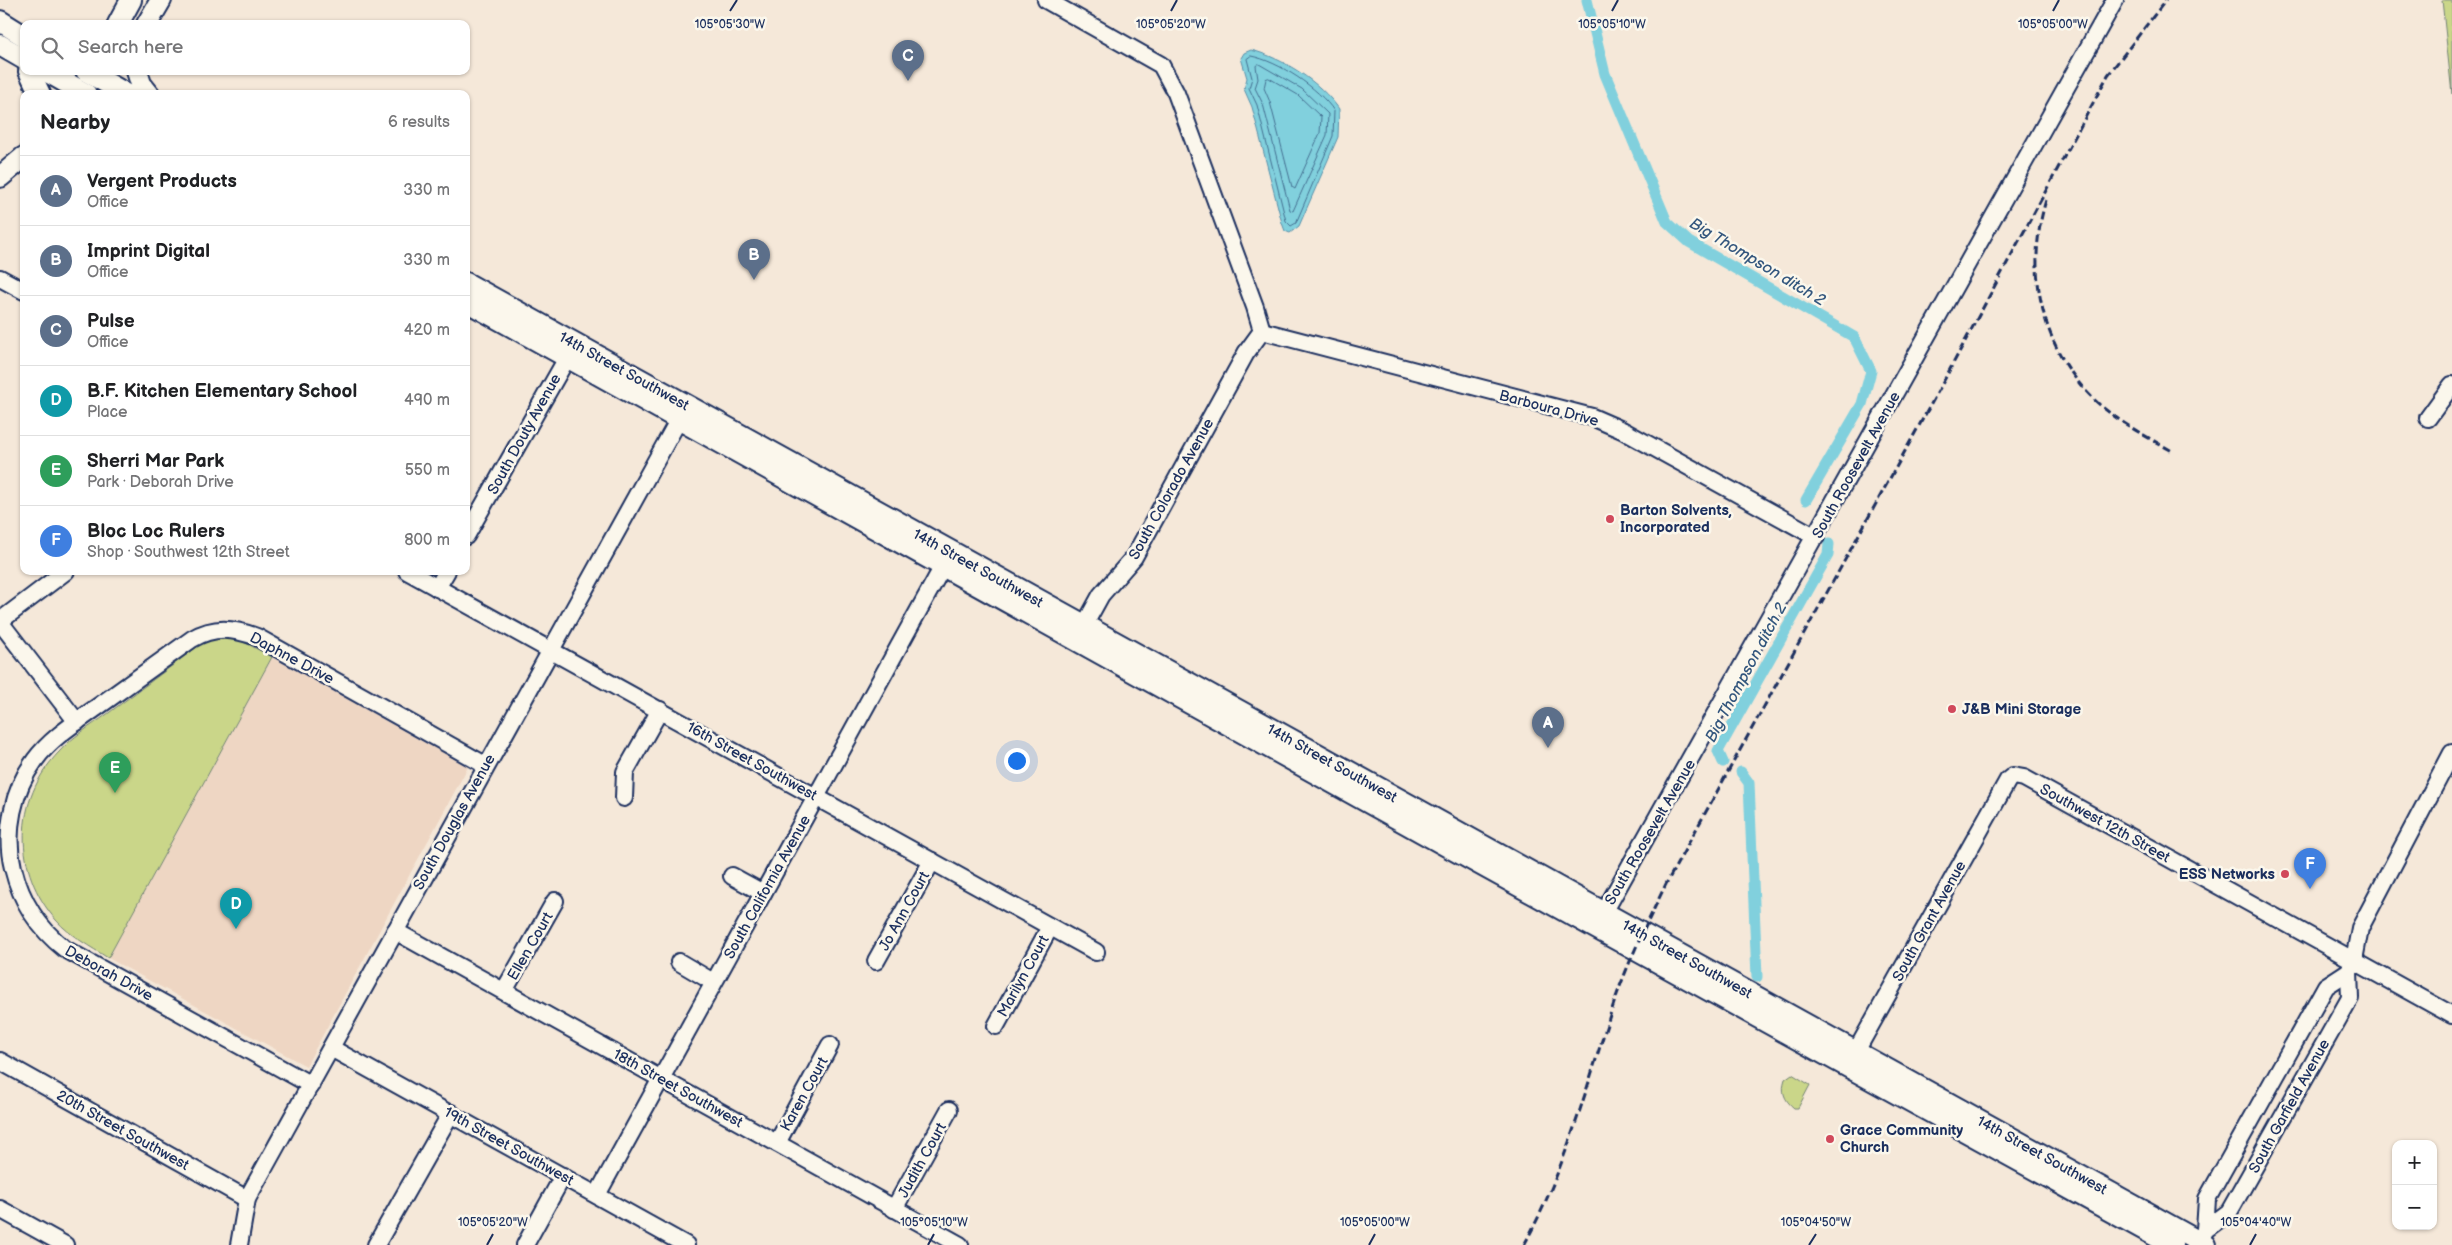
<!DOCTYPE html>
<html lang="en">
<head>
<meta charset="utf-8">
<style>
	body { margin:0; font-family:"Balsamiq Sans",sans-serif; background:#f6f6f6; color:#202124 }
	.controls { position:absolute; right:15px; bottom:15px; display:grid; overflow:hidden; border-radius:10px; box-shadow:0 1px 4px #0004 }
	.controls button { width:45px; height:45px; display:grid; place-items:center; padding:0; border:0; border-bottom:1px solid #e0e0e0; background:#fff; color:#202124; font:25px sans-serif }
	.you { position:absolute; left:1016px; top:760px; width:18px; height:18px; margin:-12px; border:4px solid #fff; border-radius:50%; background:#1a73e8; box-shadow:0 0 0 8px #1a73e833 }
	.badge { display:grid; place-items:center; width:32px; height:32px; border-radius:50%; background:#db2777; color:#fff; font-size:16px; font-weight:700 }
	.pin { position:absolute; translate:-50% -41px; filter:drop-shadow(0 1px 2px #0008) }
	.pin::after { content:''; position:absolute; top:26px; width:18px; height:15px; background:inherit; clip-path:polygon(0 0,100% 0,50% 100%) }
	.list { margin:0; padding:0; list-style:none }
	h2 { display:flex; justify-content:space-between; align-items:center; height:65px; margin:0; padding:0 20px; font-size:21px }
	h2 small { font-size:16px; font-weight:400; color:#757577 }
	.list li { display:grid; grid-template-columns:32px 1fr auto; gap:15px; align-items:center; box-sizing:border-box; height:70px; padding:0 20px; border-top:1px solid #e0e0e0 }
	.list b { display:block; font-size:19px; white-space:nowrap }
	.list p { margin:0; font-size:16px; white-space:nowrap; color:#757577 }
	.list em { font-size:16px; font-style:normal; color:#757577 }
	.icon { flex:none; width:28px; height:28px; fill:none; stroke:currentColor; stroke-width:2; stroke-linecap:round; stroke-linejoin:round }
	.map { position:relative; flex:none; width:2452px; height:1245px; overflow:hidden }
	.search { position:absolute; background:#fff; box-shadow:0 1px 4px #0004; left:20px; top:20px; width:450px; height:55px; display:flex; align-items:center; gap:12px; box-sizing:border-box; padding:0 18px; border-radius:10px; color:#757577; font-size:19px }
	.panel { position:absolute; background:#fff; box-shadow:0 1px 4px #0004; left:20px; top:90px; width:450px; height:485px; border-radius:10px }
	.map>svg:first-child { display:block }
</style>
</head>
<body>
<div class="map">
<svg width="2452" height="1245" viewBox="0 0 2452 1245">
	<rect width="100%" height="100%" fill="#f5e8d9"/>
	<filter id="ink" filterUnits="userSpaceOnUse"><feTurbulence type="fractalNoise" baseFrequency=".02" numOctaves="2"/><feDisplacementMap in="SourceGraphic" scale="10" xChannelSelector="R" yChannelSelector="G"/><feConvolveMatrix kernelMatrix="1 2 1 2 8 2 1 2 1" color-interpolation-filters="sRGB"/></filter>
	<g filter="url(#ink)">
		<!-- built -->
		<polygon fill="#eed6c3" points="272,657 468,767 306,1066 108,958"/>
		<!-- green -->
		<g fill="#cad689" stroke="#728274">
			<polygon points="2442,0 2452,0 2452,94"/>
			<path d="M226,637L242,641L272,657L108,958C91,947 70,936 56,920C13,871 13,800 59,752C72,737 91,726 106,715C138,691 169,668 201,644L213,639Z"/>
			<path d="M1792,1074L1810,1085L1798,1108H1794C1784,1100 1781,1091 1785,1079Z"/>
		</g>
		<!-- water -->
		<path fill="#81d0dd" stroke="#5890aa" d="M1251,50C1283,58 1320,82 1339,109L1338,137L1299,226L1290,233L1285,231L1282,223L1252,107L1244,89L1247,78L1241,58L1244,53Z"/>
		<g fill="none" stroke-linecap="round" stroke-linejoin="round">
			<!-- shore -->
			<g stroke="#446f91" stroke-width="1">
				<path d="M1251,56C1278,61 1319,88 1334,111L1333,136L1296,223L1291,226L1286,221L1257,105L1249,88L1252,78L1247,59Z"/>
				<polygon points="1259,64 1302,89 1328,114 1327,135 1293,211 1290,210 1263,104 1255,88 1258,79 1256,66"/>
				<polygon points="1269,78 1298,95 1321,117 1320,133 1295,189 1292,187 1270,102 1264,88 1266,79"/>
			</g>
			<!-- canal -->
			<g stroke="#81d0dd" stroke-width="11">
				<polyline points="1587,0 1605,74 1667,222 1689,242 1854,337 1871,371 1862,404 1806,500"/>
				<polyline points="1723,762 1718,751 1828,555 1829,544"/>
				<polyline points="1741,772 1749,783 1757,977"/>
			</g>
			<!-- minor casing -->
			<g stroke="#1b2f5e" stroke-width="20">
				<g id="minor">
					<polyline points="1046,0 1161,65 1176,93 1255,307 1262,331"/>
					<polyline points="0,278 24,291"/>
					<polyline points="1262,331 1592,417 1622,430 1816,537"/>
					<polyline points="2428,418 2452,385"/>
					<polyline points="466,536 567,358"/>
					<polyline points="407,571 1096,952"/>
					<polyline points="437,588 447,571"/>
					<polyline points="0,621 66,571"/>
					<polyline points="0,622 77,722"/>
					<polyline points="1079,635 1101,595 1134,557 1246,353 1262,331"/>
					<polyline points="624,798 625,772 660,710"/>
					<polyline points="732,876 763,893"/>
					<polyline points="1598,923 2115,0"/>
					<polyline points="395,931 960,1245"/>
					<polyline points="876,961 932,861"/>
					<polyline points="679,962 713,982"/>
					<polyline points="504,991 555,901"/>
					<polyline points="996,1026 1050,927"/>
					<polyline points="331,1048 686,1245"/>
					<polyline points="0,1061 247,1199"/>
					<polyline points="1850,1062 2008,780 2013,776 2024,778 2452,1015"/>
					<path d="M311,1085L65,949C38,928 21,901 13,868C4,832 13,790 35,760C50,739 75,723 96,708C128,685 160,662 192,639C214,626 233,628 257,637L485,765"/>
					<polyline points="777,1143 830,1045"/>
					<polyline points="597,1195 948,557"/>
					<polyline points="0,1209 65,1245"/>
					<polyline points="894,1209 949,1110"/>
					<polyline points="2205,1230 2229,1212 2350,998 2349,971 2354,960 2360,928 2452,753"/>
					<polyline points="2202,1237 2205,1230 2207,1199 2326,986 2349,971"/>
					<polyline points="239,1245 247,1199 684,410"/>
					<polyline points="376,1245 451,1113"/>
					<polyline points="525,1245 563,1176"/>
				</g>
			</g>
			<!-- major casing -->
			<g stroke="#1b2f5e" stroke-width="24">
				<g id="major">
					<polyline points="0,21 24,36"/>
					<polyline points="118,24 131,0"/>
					<polyline points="147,24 161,0"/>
					<polyline points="0,45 24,59"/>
					<polyline points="29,71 40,94"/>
					<polyline points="46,71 86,94"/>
					<polyline points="86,71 126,94"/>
					<polyline points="137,71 141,84 149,94"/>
					<polyline points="0,177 24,157"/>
					<polyline points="466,283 2205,1245"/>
					<path d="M466,301C1033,618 1602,933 2172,1245"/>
				</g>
			</g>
			<!-- minor -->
			<use href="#minor" stroke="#fbf7ec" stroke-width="16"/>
			<!-- major -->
			<use href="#major" stroke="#fbf7ec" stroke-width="20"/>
			<!-- rail -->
			<g stroke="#1b2f5e" stroke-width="3" stroke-dasharray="8 4" stroke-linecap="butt">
				<path d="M2046,200C2024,273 2042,353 2100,405C2122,424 2149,438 2174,452"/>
				<path d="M1524,1245C1566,1169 1587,1084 1614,1003C1628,962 1647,923 1666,884L1941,386L2108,75L2166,0"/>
			</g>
		</g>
	</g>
	<!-- ticks -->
	<path fill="none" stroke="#1b2f5e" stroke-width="2" d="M730,11L737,0M1171,11L1177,0M1612,11L1618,0M2053,11L2059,0M487,1245L493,1234M928,1245L934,1234M1369,1245L1375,1234M1809,1245L1816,1234M2250,1245L2256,1234"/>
	<!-- markers -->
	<g fill="#d1495b" stroke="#fbf7ec" stroke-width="2">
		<circle cx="1610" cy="519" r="5"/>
		<circle cx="1952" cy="709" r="5"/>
		<circle cx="2285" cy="874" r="5"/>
		<circle cx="1830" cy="1139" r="5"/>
	</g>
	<g text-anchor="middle" stroke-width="5" stroke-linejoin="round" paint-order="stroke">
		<!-- street labels -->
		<g font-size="15" fill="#1b2f5e" stroke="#fbf7ec">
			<text transform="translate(624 371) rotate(29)" y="5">14th Street Southwest</text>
			<text transform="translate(1549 408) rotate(15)" y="5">Barboura Drive</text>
			<text transform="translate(524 434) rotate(-61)" y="5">South Douty Avenue</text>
			<text transform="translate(1856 465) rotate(-61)" y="5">South Roosevelt Avenue</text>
			<text transform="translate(1171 489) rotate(-61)" y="5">South Colorado Avenue</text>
			<text transform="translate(978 568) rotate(29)" y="5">14th Street Southwest</text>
			<text transform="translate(292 658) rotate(28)" y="5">Daphne Drive</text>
			<text transform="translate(752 761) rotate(29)" y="5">16th Street Southwest</text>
			<text transform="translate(1332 763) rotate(29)" y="5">14th Street Southwest</text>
			<text transform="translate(454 822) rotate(-61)" y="5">South Douglas Avenue</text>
			<text transform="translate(2105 823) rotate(29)" y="5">Southwest 12th Street</text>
			<text transform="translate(1650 832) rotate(-60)" y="5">South Roosevelt Avenue</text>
			<text transform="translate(767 887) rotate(-61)" y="5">South California Avenue</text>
			<text transform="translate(904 911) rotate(-61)" y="5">Jo Ann Court</text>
			<text transform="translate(1929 921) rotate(-61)" y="5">South Grant Avenue</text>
			<text transform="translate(530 946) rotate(-60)" y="5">Ellen Court</text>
			<text transform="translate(1687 959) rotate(29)" y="5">14th Street Southwest</text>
			<text transform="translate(109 973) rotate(29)" y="5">Deborah Drive</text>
			<text transform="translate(1023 976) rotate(-61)" y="5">Marilyn Court</text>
			<text transform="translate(678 1088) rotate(29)" y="5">18th Street Southwest</text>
			<text transform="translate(804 1094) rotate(-61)" y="5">Karen Court</text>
			<text transform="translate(2289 1106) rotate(-61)" y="5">South Garfield Avenue</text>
			<text transform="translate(123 1130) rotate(29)" y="5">20th Street Southwest</text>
			<text transform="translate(509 1146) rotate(29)" y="5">19th Street Southwest</text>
			<text transform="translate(2042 1155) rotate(29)" y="5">14th Street Southwest</text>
			<text transform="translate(922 1160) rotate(-61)" y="5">Judith Court</text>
		</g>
		<!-- poi labels -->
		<g font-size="15" font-weight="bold" fill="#1b2f5e" stroke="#fbf7ec" text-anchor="start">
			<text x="1620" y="515">Barton Solvents,<tspan x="1620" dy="17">Incorporated</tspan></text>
			<text x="1962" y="714">J&amp;B Mini Storage</text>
			<text x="2275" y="879" text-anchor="end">ESS Networks</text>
			<text x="1840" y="1135">Grace Community<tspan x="1840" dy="17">Church</tspan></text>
		</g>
		<!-- water labels -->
		<g font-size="16" font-style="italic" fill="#34577e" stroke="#fbf7ec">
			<text transform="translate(1758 261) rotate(31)" y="6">Big Thompson ditch 2</text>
			<text transform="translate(1745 672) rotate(-62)" y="6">Big Thompson ditch 2</text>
		</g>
	</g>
	<g font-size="12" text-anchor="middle" fill="#1b2f5e" stroke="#fbf7ec" stroke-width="5" stroke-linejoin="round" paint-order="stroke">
		<text x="730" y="28">105°05'30"W</text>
		<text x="1171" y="28">105°05'20"W</text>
		<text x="1612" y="28">105°05'10"W</text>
		<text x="2053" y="28">105°05'00"W</text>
		<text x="493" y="1226">105°05'20"W</text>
		<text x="934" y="1226">105°05'10"W</text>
		<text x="1375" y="1226">105°05'00"W</text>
		<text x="1816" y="1226">105°04'50"W</text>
		<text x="2256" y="1226">105°04'40"W</text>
	</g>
</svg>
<div class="controls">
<button>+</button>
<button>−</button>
</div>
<div class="you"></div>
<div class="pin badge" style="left:1548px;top:748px;background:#5c6f8a">A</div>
<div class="pin badge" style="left:754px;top:280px;background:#5c6f8a">B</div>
<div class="pin badge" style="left:908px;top:81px;background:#5c6f8a">C</div>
<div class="pin badge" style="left:236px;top:929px;background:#0f9aa8">D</div>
<div class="pin badge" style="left:115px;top:793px;background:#2e9e5b">E</div>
<div class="pin badge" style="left:2310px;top:889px;background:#3f7fe0">F</div>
<div class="search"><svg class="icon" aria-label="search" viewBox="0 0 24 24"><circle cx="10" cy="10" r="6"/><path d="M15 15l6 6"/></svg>Search here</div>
<section class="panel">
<h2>Nearby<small>6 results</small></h2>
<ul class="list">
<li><span class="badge" style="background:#5c6f8a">A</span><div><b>Vergent Products</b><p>Office</p></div><em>330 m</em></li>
<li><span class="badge" style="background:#5c6f8a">B</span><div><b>Imprint Digital</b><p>Office</p></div><em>330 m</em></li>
<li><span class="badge" style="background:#5c6f8a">C</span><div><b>Pulse</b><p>Office</p></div><em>420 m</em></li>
<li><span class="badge" style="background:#0f9aa8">D</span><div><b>B.F. Kitchen Elementary School</b><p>Place</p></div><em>490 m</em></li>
<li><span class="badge" style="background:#2e9e5b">E</span><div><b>Sherri Mar Park</b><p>Park · Deborah Drive</p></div><em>550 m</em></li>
<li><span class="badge" style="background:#3f7fe0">F</span><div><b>Bloc Loc Rulers</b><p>Shop · Southwest 12th Street</p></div><em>800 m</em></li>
</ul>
</section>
</div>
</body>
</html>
